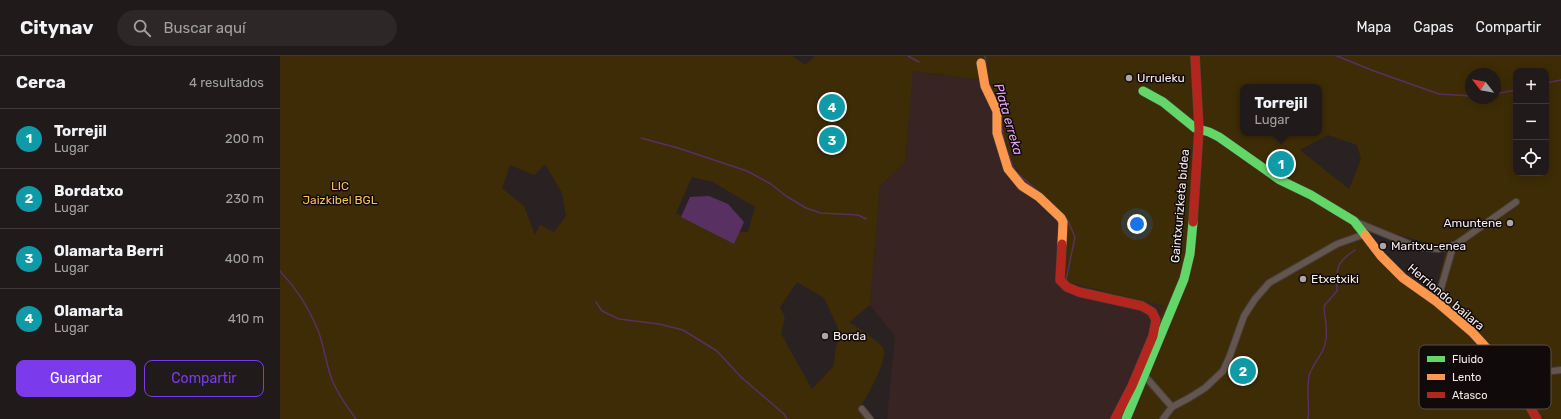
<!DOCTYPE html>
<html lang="es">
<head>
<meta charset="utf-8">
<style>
	body { margin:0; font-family:Rubik,sans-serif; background:#2d2727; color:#f1f3f6 }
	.controls { position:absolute; right:12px; top:12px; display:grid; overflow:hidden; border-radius:8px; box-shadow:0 2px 10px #0003 }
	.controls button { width:36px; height:36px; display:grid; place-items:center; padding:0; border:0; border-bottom:1px solid #3d3839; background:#201a1a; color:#f1f3f6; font:20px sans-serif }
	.compass { position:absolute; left:1185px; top:12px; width:36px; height:36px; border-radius:50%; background:#201a1a; box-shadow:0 2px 10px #0003; rotate:301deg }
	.you { position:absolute; left:857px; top:168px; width:14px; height:14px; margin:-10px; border:3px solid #fff; border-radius:50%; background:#1a73e8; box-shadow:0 0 0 6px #1a73e833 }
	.badge { display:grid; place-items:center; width:26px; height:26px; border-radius:50%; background:#7c3aed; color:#fff; font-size:13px; font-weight:700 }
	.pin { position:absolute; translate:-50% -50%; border:2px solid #fff; box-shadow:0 1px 4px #0006 }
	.popup { position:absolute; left:960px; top:28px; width:82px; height:52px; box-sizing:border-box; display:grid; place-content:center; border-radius:8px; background:#201a1a; filter:drop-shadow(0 1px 3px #0005); font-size:13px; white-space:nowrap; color:#a2a1a2 }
	.popup b { font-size:15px; color:#f1f3f6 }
	.popup::after { content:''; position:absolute; left:50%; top:100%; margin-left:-8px; border:8px solid transparent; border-top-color:#201a1a }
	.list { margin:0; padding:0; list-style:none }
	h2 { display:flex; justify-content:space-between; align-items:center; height:52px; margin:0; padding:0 16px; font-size:17px }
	h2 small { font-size:13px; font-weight:400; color:#a2a1a2 }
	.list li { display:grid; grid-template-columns:26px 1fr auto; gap:12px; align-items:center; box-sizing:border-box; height:60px; padding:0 16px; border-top:1px solid #3d3839 }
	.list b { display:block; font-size:15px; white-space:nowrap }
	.list p { margin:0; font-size:13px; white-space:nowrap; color:#a2a1a2 }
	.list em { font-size:13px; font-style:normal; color:#a2a1a2 }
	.actions { display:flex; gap:8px; padding:12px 16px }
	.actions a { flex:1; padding:9px 0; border:1px solid #7c3aed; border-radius:8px; text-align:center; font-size:14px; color:#7c3aed }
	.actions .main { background:#7c3aed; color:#fff }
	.icon { flex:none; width:22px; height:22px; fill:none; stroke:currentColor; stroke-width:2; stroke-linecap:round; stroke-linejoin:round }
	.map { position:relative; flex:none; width:1281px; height:363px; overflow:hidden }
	header { display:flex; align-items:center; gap:24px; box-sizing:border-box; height:56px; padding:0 20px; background:#201a1a; border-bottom:1px solid #3d3839 }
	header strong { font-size:19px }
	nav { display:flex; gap:22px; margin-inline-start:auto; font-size:14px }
	.search { width:280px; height:36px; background:#2d2727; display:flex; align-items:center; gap:10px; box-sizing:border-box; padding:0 14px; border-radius:22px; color:#a2a1a2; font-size:15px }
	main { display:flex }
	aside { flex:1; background:#201a1a }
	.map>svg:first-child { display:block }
</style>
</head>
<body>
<header>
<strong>Citynav</strong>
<div class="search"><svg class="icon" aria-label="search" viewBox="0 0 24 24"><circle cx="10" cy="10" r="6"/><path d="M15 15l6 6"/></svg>Buscar aquí</div>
<nav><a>Mapa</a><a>Capas</a><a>Compartir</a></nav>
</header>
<main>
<aside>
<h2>Cerca<small>4 resultados</small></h2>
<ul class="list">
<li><span class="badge" style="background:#0f9aa8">1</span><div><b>Torrejil</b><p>Lugar</p></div><em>200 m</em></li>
<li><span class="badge" style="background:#0f9aa8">2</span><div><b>Bordatxo</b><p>Lugar</p></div><em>230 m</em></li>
<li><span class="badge" style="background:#0f9aa8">3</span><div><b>Olamarta Berri</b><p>Lugar</p></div><em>400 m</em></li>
<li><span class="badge" style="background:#0f9aa8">4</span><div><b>Olamarta</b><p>Lugar</p></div><em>410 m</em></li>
</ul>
<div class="actions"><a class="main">Guardar</a><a>Compartir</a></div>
</aside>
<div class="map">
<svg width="1281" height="363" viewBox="0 0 1281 363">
	<rect width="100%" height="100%" fill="#2a2222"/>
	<!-- built -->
	<polygon fill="#382423" points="632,15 710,25 722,86 744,128 772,146 783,166 779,224 884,250 833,363 607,363 615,280 590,249 600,130 625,107"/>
	<!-- green -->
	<path fill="#3e2c06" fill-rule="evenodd" d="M0,0H512L525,9L535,0H1281V363H833L884,250L779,224L783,166L772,146L744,128L722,86L710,25L633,15L625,107L600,130L590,249L569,266C577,271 599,285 603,292C609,303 586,342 580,352L589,363H0ZM1236,15H1266V117H1236ZM1191,18H1215V42H1191ZM963,31H1039V77H963ZM1048,79L1077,89L1081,103L1069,133L1020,94ZM265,108L282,137L286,160L274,176L260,169L255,179L244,150L222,132L230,109L254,119ZM412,121L433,126L475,151L468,176H459L454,188L396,157ZM1103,174L1166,193L1154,242L1113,213L1089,178ZM517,226L544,242L559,274L553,311L532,333L501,278L505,261L500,251Z"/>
	<!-- water -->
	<polygon fill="#583062" points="429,140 448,148 464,166 454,188 401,161 410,141"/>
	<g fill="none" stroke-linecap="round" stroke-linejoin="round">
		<!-- stream -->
		<g stroke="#583062" stroke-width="1.5">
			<polyline points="628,0 639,6"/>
			<polyline points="705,0 706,10"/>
			<polyline points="1057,0 1094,15 1159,38 1191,40"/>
			<polyline points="1266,27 1281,24"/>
			<polyline points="1215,38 1236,34"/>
			<polyline points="721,65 725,89"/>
			<polyline points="361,82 398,92 467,115 491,128 506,140 526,152 541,157 578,159 586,163"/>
			<polyline points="727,95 735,115 776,151"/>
			<polyline points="785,161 788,165 795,181 786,224"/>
			<path d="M0,215C16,232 29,252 38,274C44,290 46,308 52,324C58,338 67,351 76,363"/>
			<polyline points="316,246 322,255 339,263 379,268 403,274 437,295 461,321 504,358 507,363"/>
			<path d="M1028,363C1030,348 1026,335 1029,320C1031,312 1038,303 1042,296C1050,280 1045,267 1044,250L1057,235C1057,213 1054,208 1075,194"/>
		</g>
		<!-- street casing -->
		<g stroke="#463f3f" stroke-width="8">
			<g id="street">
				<polyline points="1076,166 1137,191 1158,193 1175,189"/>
				<polyline points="1157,246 1172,194 1175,189 1236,146"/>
				<polyline points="864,319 892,351 909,342 925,332 943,315 949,302 964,260 975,243 989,227 1057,188 1085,178"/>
				<polyline points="1232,320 1281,314"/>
				<polyline points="582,353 590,363"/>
				<polyline points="883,363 892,351"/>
			</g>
		</g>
		<!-- fast casing -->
		<g stroke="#463f3f" stroke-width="10">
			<g id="fast">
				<polyline points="863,35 883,46 915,72 929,76 939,81 1000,124 1031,139 1074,165 1085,179"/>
				<polyline points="846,363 904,223 910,198 913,166"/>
			</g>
		</g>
		<!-- slow casing -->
		<g stroke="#463f3f" stroke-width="10">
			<g id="slow">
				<polyline points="701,7 705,30 717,55 717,77 728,113 742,130 759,141 781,162 783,166 782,188"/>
				<polyline points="1085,179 1101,200 1123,222 1157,246 1192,276 1224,311"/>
			</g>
		</g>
		<!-- jam casing -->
		<g stroke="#463f3f" stroke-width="10">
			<g id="jam">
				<polyline points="913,166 919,73 915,0"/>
				<polyline points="782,188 780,224 787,231 799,236 862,250 872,256 876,264 873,280 852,330 835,363"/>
				<polyline points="1224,311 1232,320 1257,363"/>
			</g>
		</g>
		<!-- street -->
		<use href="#street" stroke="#64564e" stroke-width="6"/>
		<!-- fast -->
		<use href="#fast" stroke="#63d668" stroke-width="9"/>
		<!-- slow -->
		<use href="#slow" stroke="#ff974d" stroke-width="9"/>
		<!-- jam -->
		<use href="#jam" stroke="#b3261e" stroke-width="9"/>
	</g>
	<!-- markers -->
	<g fill="#afa5a5" stroke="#110a0a" stroke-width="1.5">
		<circle cx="849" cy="22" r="4"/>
		<circle cx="1230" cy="167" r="4"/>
		<circle cx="1103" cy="190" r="4"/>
		<circle cx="1023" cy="223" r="4"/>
		<circle cx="545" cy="280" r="4"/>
	</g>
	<g text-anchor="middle" stroke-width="3" stroke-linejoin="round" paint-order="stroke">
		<!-- poi labels -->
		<g font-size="12" fill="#f7ecec" stroke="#110a0a" text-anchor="start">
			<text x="857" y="26">Urruleku</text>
			<text x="1222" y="171" text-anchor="end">Amuntene</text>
			<text x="1111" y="194">Maritxu-enea</text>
			<text x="1031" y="227">Etxetxiki</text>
			<text x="553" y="284">Borda</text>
		</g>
		<!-- park labels -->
		<g font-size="12" fill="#f6c05b" stroke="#110a0a">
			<text x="60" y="134">LIC<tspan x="60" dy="14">Jaizkibel BGL</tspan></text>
		</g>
		<!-- street labels -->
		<g font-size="12" fill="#f7ecec" stroke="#110a0a">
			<text transform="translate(900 150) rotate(-85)" y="4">Gaintxurizketa bidea</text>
			<text transform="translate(1166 241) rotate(40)" y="4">Herriondo bailara</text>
		</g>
		<!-- water labels -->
		<g font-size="13" font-style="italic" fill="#e5a4f7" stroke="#110a0a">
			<text transform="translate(729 63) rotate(74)" y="5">Plata erreka</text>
		</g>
	</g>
	<!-- legend -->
	<rect x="1139" y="289" width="132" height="64" rx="6" fill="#110a0a" stroke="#564e4e" stroke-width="1"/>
	<rect x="1147" y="300" width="18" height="6" fill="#63d668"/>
	<rect x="1147" y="318" width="18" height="6" fill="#ff974d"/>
	<rect x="1147" y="336" width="18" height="6" fill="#b3261e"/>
	<g font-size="11" fill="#f7ecec">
		<text x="1172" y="307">Fluido</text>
		<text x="1172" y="325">Lento</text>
		<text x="1172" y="343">Atasco</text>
	</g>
</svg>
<div class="controls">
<button>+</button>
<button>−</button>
<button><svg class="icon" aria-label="locate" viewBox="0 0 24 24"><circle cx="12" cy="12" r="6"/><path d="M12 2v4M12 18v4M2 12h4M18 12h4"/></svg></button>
</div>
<svg class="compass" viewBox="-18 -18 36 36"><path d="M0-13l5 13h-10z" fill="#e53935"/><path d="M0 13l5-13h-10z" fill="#a2a1a2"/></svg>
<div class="you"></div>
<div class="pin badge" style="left:1001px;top:108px;background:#0f9aa8">1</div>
<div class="popup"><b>Torrejil</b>Lugar</div>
<div class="pin badge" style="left:963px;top:315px;background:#0f9aa8">2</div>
<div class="pin badge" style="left:552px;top:84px;background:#0f9aa8">3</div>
<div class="pin badge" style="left:552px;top:51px;background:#0f9aa8">4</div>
</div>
</main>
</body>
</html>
